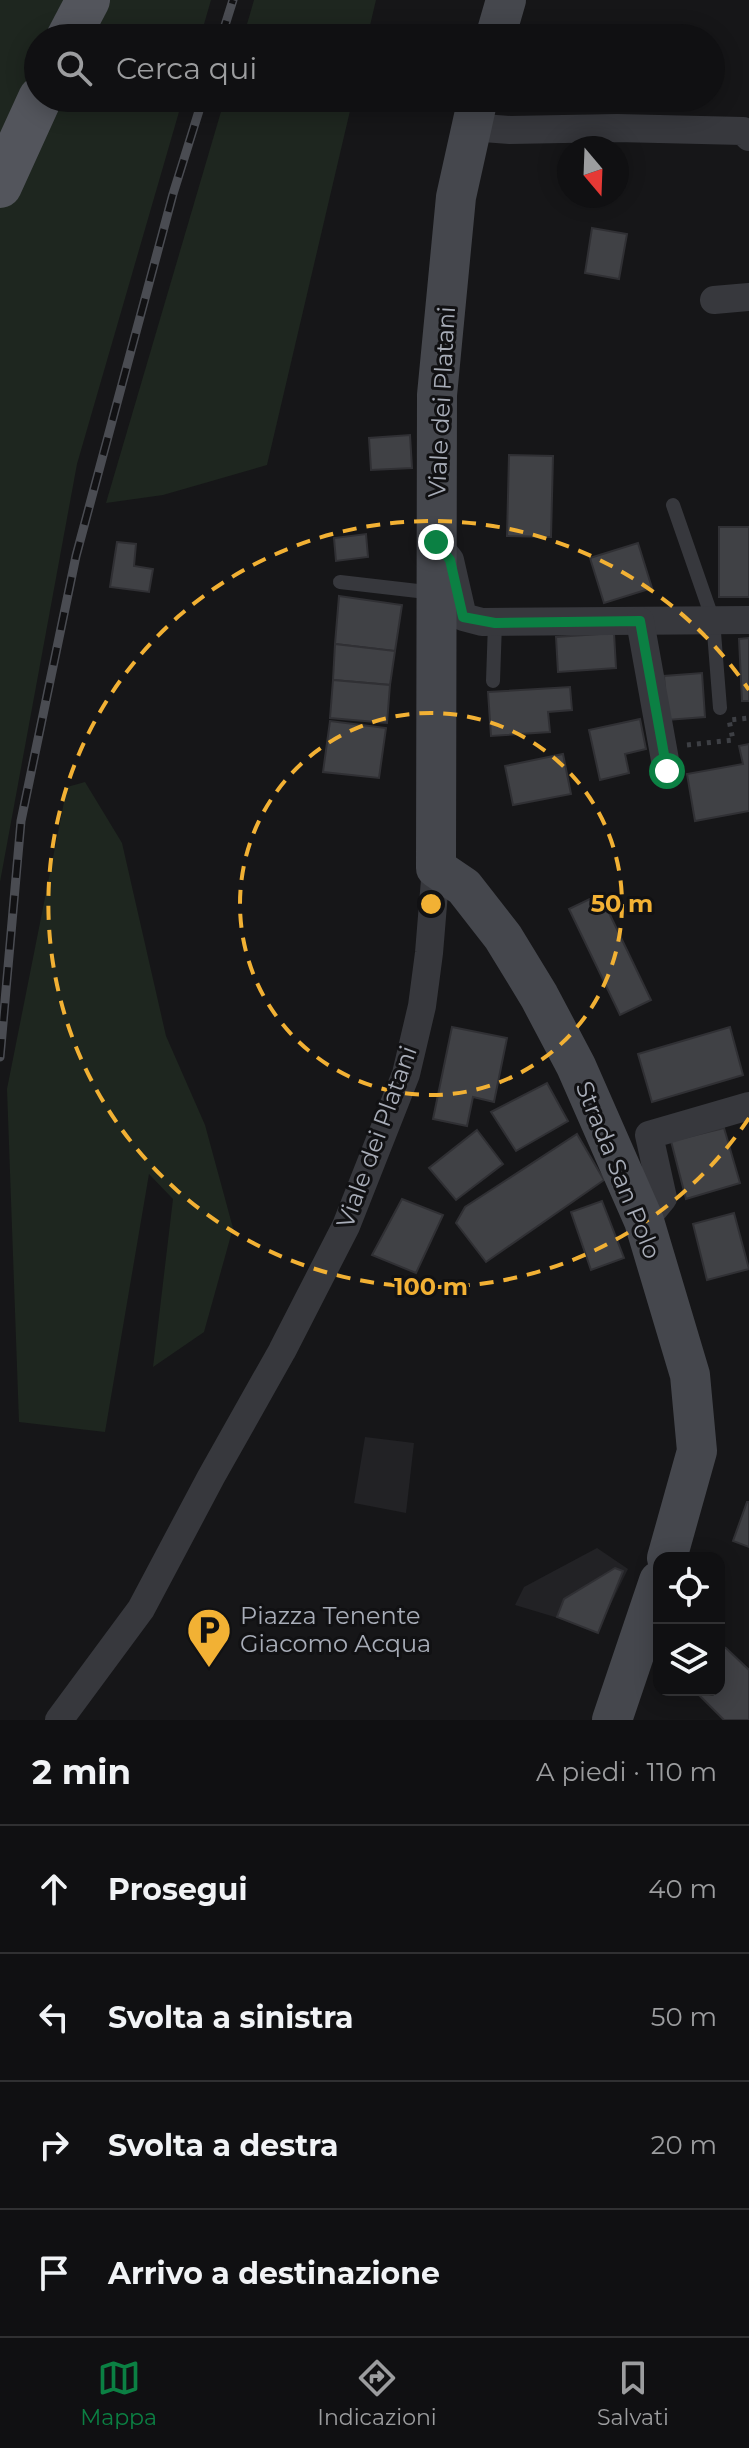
<!DOCTYPE html>
<html lang="it">
<head>
<meta charset="utf-8">
<style>
	body { margin:0; font-family:Montserrat,sans-serif; background:#1e1e20; color:#f1f3f6 }
	.controls { position:absolute; right:24px; bottom:24px; display:grid; overflow:hidden; border-radius:16px; box-shadow:0 4px 20px #0003 }
	.controls button { width:72px; height:72px; display:grid; place-items:center; padding:0; border:0; border-bottom:2px solid #303032; background:#101012; color:#f1f3f6; font:40px sans-serif }
	.compass { position:absolute; left:557px; top:136px; width:72px; height:72px; border-radius:50%; background:#101012; box-shadow:0 4px 20px #0003; rotate:161deg }
	.stop { position:absolute; width:24px; height:24px; margin:-18px; border:6px solid #0b8043; border-radius:50%; background:#fff }
	.stop.end { background:#0b8043; border-color:#fff; box-shadow:0 2px 8px #0008 }
	.list { margin:0; padding:0; list-style:none }
	h2 { display:flex; justify-content:space-between; align-items:center; height:104px; margin:0; padding:0 32px; font-size:34px }
	h2 small { font-size:26px; font-weight:400; color:#9c9d9f }
	.list li { display:grid; grid-template-columns:52px 1fr auto; gap:24px; align-items:center; box-sizing:border-box; height:128px; padding:0 32px; border-top:2px solid #303032 }
	.list b { display:block; font-size:30px; white-space:nowrap }
	.list em { font-size:26px; font-style:normal; color:#9c9d9f }
	.icon { flex:none; width:44px; height:44px; fill:none; stroke:currentColor; stroke-width:2; stroke-linecap:round; stroke-linejoin:round }
	.map { position:relative; flex:none; width:749px; height:1720px; overflow:hidden }
	.search { position:absolute; background:#101012; box-shadow:0 4px 20px #0003; left:24px; right:24px; top:24px; height:88px; display:flex; align-items:center; gap:20px; box-sizing:border-box; padding:0 28px; border-radius:44px; color:#9c9d9f; font-size:30px }
	.sheet { height:616px; background:#101012 }
	nav { display:flex; justify-content:space-around; align-items:center; box-sizing:border-box; height:112px; border-top:2px solid #303032; background:#101012; font-size:22px; color:#9c9d9f }
	nav a { display:grid; justify-items:center; gap:4px }
	nav .on { color:#0b8043 }
	.map>svg:first-child { display:block }
</style>
</head>
<body>
<div class="map">
<svg width="749" height="1720" viewBox="0 0 749 1720">
	<rect width="100%" height="100%" fill="#161618"/>
	<!-- built -->
	<g fill="#222225">
		<polygon points="365,1437 414,1443 406,1513 354,1503"/>
		<polygon points="597,1548 628,1569 598,1630 515,1605 524,1587"/>
	</g>
	<!-- green -->
	<g fill="#1e261f">
		<polygon points="0,0 211,0 200,38 38,38 38,98 183,98 77,464 0,882"/>
		<polygon points="254,0 376,0 367,38 243,38"/>
		<polygon points="225,98 353,98 267,465 163,495 106,503"/>
		<polygon points="85,782 122,843 166,1036 205,1125 233,1228 204,1332 153,1367 173,1199 149,1174 105,1432 19,1422 7,1089 67,787"/>
	</g>
	<!-- building -->
	<g fill="#404145" stroke="#303034" stroke-width="2">
		<polygon points="592,228 627,234 619,279 585,273"/>
		<polygon points="410,435 412,468 371,470 369,438"/>
		<polygon points="509,455 553,456 551,537 507,536"/>
		<rect x="719" y="527" width="30" height="70"/>
		<polygon points="366,534 368,557 336,561 334,538"/>
		<polygon points="117,542 136,544 134,566 153,569 149,592 110,587"/>
		<polygon points="638,543 652,588 604,603 590,558"/>
		<polygon points="339,596 402,605 395,651 335,644"/>
		<polygon points="614,633 616,668 558,672 556,637"/>
		<polygon points="749,638 749,701 742,701 739,639"/>
		<polygon points="335,644 395,651 390,685 333,680"/>
		<polygon points="702,673 705,717 667,720 664,676"/>
		<polygon points="333,680 390,685 387,723 330,718"/>
		<polygon points="570,687 572,710 548,712 550,732 491,736 488,692"/>
		<polygon points="640,719 646,749 625,754 629,773 600,780 589,730"/>
		<polygon points="330,721 386,728 379,778 323,772"/>
		<polygon points="749,744 749,811 695,821 687,774 743,764 739,746"/>
		<polygon points="563,754 571,794 513,805 505,766"/>
		<polygon points="600,894 651,1000 620,1015 569,909"/>
		<polygon points="452,1027 507,1038 494,1102 473,1097 467,1126 433,1119"/>
		<polygon points="730,1027 743,1075 652,1102 638,1054"/>
		<polygon points="547,1083 568,1121 516,1151 491,1112"/>
		<polygon points="724,1128 740,1183 686,1199 671,1141"/>
		<polygon points="477,1130 503,1164 456,1200 429,1168"/>
		<polygon points="577,1134 604,1180 486,1262 456,1223 465,1207"/>
		<polygon points="402,1199 443,1215 416,1273 372,1255"/>
		<polygon points="602,1201 624,1258 591,1270 571,1212"/>
		<polygon points="734,1213 749,1269 707,1280 693,1224"/>
		<polygon points="747,1502 749,1502 749,1547 733,1541"/>
		<polygon points="615,1568 623,1571 598,1633 557,1617 564,1599"/>
		<polygon points="719,1645 726,1648 749,1670 749,1720 724,1720 694,1690 719,1690"/>
	</g>
	<g fill="none" stroke-linecap="round" stroke-linejoin="round">
		<!-- path -->
		<polyline stroke="#3d3f44" stroke-width="5" stroke-dasharray="4 6" stroke-linecap="butt" points="687,745 733,740 729,720 749,718"/>
		<!-- lane -->
		<g stroke="#37383d" stroke-width="14">
			<polyline points="673,505 713,620 720,708"/>
			<polyline points="340,582 435,593"/>
			<polyline points="493,681 495,623"/>
		</g>
		<!-- street -->
		<g stroke="#37383d" stroke-width="28">
			<polyline points="470,127 510,130 617,128 743,131 749,137"/>
			<polyline points="714,300 749,297"/>
			<polyline points="446,555 450,560 463,617 482,622 749,620"/>
			<polyline points="640,621 667,771"/>
			<polyline points="644,1221 663,1198 649,1135 749,1106"/>
			<polyline points="59,1720 141,1609 211,1477 282,1351 346,1226 406,1074 422,1006 429,953 436,868"/>
		</g>
		<!-- secondary -->
		<g stroke="#45474d" stroke-width="40">
			<polyline points="495,38 506,0"/>
			<polyline points="478,98 456,197 437,395 436,868 464,887 503,937 539,996 576,1066 644,1221 690,1375 697,1451 667,1558"/>
			<polyline points="612,1720 659,1581"/>
		</g>
		<!-- primary -->
		<g stroke="#53555c" stroke-width="44">
			<polyline points="68,38 88,0"/>
			<polyline points="0,186 40,98"/>
		</g>
		<!-- rail casing -->
		<g stroke="#4a4c52" stroke-width="9">
			<g id="rail">
				<polyline points="221,38 233,0"/>
				<polyline points="0,1057 21,821 76,556 173,194 203,98"/>
			</g>
		</g>
		<!-- rail -->
		<use href="#rail" stroke="#111113" stroke-width="6" stroke-dasharray="18" stroke-linecap="butt"/>
	</g>
	<g fill="none" stroke-linecap="round" stroke-linejoin="round">
		<!-- route -->
		<polyline stroke="#0b8043" stroke-width="10" points="436,542 450,560 463,617 495,623 640,621 667,771"/>
	</g>
	<!-- distance rings -->
	<g fill="none" stroke="#f2b134" stroke-width="4" stroke-dasharray="14 10">
		<circle cx="431" cy="904" r="191"/>
		<path d="M749 1118A383 383 0 1 1 749 690"/>
	</g>
	<!-- icons -->
	<defs>
		<g id="parking-pin" transform="scale(2.3)"><path d="M0 17L-7.5 6A9.5 9.5 0 1 1 7.5 6Z" fill="#f2b134" stroke="#111113"/><path d="M-3.5-5.5H1a3.5 3.5 0 0 1 0 7H-1V5.5H-3.5ZM-1-3.4V-.6H.8a1.4 1.4 0 0 0 0-2.8Z" fill="#111"/></g>
	</defs>
	<g fill-rule="evenodd">
		<use href="#parking-pin" x="209" y="1630"/>
	</g>
	<g text-anchor="middle" stroke-width="6" stroke-linejoin="round" paint-order="stroke">
		<!-- street labels -->
		<g font-size="24" fill="#a8adb8" stroke="#111113">
			<text transform="translate(442 402) rotate(-87)" y="8">Viale dei Platani</text>
			<text transform="translate(377 1137) rotate(-70)" y="8">Viale dei Platani</text>
			<text transform="translate(618 1170) rotate(68)" y="8">Strada San Polo</text>
		</g>
		<!-- poi labels -->
		<g font-size="24" fill="#a8adb8" stroke="#111113" text-anchor="start">
			<text x="240" y="1624">Piazza Tenente<tspan x="240" dy="28">Giacomo Acqua</tspan></text>
		</g>
	</g>
	<circle cx="431" cy="904" r="12" fill="#f2b134" stroke="#111113" stroke-width="4"/>
	<g font-size="24" text-anchor="middle" font-weight="bold" fill="#f2b134" stroke="#111113" stroke-width="6" stroke-linejoin="round" paint-order="stroke">
		<text x="622" y="912">50 m</text>
		<text x="431" y="1295">100 m</text>
	</g>
</svg>
<div class="controls">
<button><svg class="icon" aria-label="locate" viewBox="0 0 24 24"><circle cx="12" cy="12" r="6"/><path d="M12 2v4M12 18v4M2 12h4M18 12h4"/></svg></button>
<button><svg class="icon" aria-label="layers" viewBox="0 0 24 24"><path d="M12 4l9 5-9 5-9-5zM3 14l9 5 9-5"/></svg></button>
</div>
<svg class="compass" viewBox="-18 -18 36 36"><path d="M0-13l5 13h-10z" fill="#e53935"/><path d="M0 13l5-13h-10z" fill="#9c9d9f"/></svg>
<div class="stop" style="left:667px;top:771px"></div>
<div class="stop end" style="left:436px;top:542px"></div>
<div class="search"><svg class="icon" aria-label="search" viewBox="0 0 24 24"><circle cx="10" cy="10" r="6"/><path d="M15 15l6 6"/></svg>Cerca qui</div>
</div>
<section class="sheet">
<h2>2 min<small>A piedi · 110 m</small></h2>
<ul class="list">
<li><svg class="icon" aria-label="ahead" viewBox="0 0 24 24"><path d="M12 20V5M6 11l6-6 6 6"/></svg><div><b>Prosegui</b></div><em>40 m</em></li>
<li><svg class="icon" aria-label="left" viewBox="0 0 24 24"><path d="M17 20v-9H6M10 6l-5 5 5 5"/></svg><div><b>Svolta a sinistra</b></div><em>50 m</em></li>
<li><svg class="icon" aria-label="right" viewBox="0 0 24 24"><path d="M7 20v-9h11M14 6l5 5-5 5"/></svg><div><b>Svolta a destra</b></div><em>20 m</em></li>
<li><svg class="icon" aria-label="arrive" viewBox="0 0 24 24"><path d="M6 21V4h12l-3 4 3 4H6"/></svg><div><b>Arrivo a destinazione</b></div></li>
</ul>
</section>
<nav>
<a class="on"><svg class="icon" aria-label="map" viewBox="0 0 24 24"><path d="M3 6l6-2 6 2 6-2v14l-6 2-6-2-6 2zM9 4v14M15 6v14"/></svg>Mappa</a>
<a><svg class="icon" aria-label="directions" viewBox="0 0 24 24"><path d="M12 3l9 9-9 9-9-9zM9 14v-3h6M13 9l2 2-2 2"/></svg>Indicazioni</a>
<a><svg class="icon" aria-label="saved" viewBox="0 0 24 24"><path d="M7 4h10v16l-5-4-5 4z"/></svg>Salvati</a>
</nav>
</body>
</html>
